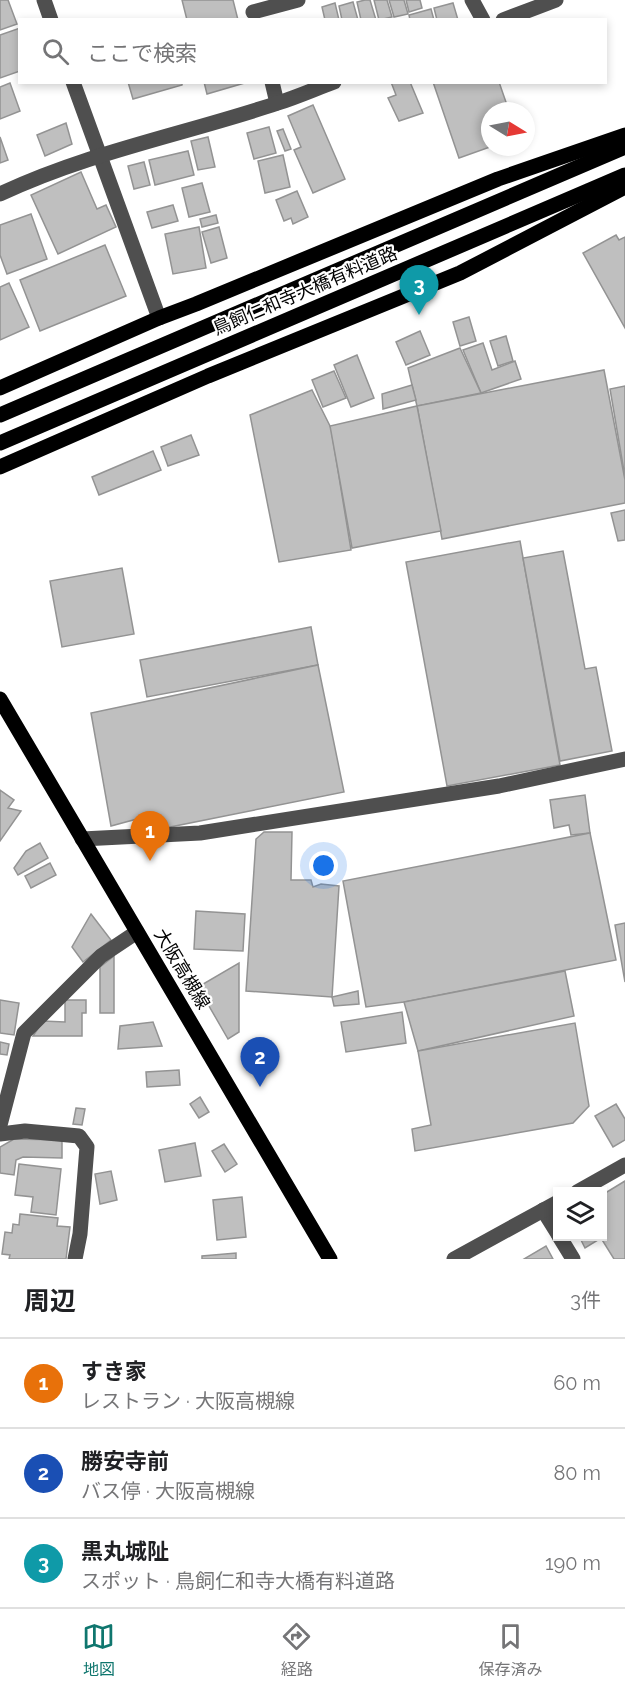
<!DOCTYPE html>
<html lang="ja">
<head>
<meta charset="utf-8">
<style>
	body { margin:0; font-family:Raleway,"Noto Sans JP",sans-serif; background:#f2f2f2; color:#202124 }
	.controls { position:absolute; right:18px; bottom:18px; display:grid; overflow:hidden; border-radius:0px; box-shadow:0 3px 9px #0003 }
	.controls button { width:54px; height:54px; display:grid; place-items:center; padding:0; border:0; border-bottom:2px solid #e0e0e0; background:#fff; color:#202124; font:30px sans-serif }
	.compass { position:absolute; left:481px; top:102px; width:54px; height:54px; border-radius:50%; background:#fff; box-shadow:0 3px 9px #0003; rotate:100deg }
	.you { position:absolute; left:324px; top:866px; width:21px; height:21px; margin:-15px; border:4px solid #fff; border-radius:50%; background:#1a73e8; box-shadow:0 0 0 9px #1a73e833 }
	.badge { display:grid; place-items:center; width:39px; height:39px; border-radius:50%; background:#0f766e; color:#fff; font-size:20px; font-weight:700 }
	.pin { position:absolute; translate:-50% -50px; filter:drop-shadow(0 2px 3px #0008) }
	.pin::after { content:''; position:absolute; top:32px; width:21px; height:18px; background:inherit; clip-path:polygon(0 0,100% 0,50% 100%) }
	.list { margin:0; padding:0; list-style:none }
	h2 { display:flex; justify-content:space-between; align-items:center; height:78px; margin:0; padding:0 24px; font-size:26px }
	h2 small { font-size:20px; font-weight:400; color:#757577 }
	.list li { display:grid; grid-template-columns:39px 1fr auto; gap:18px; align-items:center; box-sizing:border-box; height:90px; padding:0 24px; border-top:2px solid #e0e0e0 }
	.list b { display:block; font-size:22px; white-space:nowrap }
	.list p { margin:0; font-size:20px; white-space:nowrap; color:#757577 }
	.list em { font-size:20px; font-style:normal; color:#757577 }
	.icon { flex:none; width:33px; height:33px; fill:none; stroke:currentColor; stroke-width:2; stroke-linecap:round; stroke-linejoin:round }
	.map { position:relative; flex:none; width:625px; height:1259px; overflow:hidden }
	.search { position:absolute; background:#fff; box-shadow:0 3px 9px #0003; left:18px; right:18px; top:18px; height:66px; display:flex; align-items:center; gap:15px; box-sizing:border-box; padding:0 21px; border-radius:0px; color:#757577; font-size:22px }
	.sheet { height:348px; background:#fff }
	nav { display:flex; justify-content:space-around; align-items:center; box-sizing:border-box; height:84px; border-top:2px solid #e0e0e0; background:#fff; font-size:16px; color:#757577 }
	nav a { display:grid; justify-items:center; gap:3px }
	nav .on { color:#0f766e }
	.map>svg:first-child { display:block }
</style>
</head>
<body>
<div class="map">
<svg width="625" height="1259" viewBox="0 0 625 1259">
	<rect width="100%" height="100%" fill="#fff"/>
	<!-- building -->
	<g fill="#bfbfbf" stroke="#939393" stroke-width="1.5">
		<polygon points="0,0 8,0 17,24 0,30"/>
		<polygon points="182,0 233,0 238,20 187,20"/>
		<polygon points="365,0 370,0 376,20 361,20 357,2"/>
		<polygon points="374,0 387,0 392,17 379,20"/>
		<polygon points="389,0 404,0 408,14 394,17"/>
		<polygon points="406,0 420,0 422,8 409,12"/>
		<polygon points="353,2 358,20 342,20 339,6"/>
		<polygon points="335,3 339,20 325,20 322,7"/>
		<polygon points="453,3 458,20 437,20 434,8"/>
		<polygon points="431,9 434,20 410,20 409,15"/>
		<polygon points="20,28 20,71 0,78 0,35"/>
		<polygon points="128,82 182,82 182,85 133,99"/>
		<polygon points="204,82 248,82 207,94"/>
		<polygon points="391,82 410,82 423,113 399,121 388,98 396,95"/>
		<polygon points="433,82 499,82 509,111 490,111 490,147 459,158"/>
		<polygon points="10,83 20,111 0,119 0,87"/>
		<polygon points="313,105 345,179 313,193 294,150 301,147 288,116"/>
		<polygon points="66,123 72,144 45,156 37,135"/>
		<polygon points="269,127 276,153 254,159 247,133"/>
		<polygon points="283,129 291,149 285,151 277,131"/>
		<polygon points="0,137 8,160 0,163"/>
		<polygon points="208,137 215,167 198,170 191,141"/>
		<polygon points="188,151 194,175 155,185 149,160"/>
		<polygon points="283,155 290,187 265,193 258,161"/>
		<polygon points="144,162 150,185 134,189 128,166"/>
		<polygon points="81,172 97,209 106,205 116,227 58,254 31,195"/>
		<polygon points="202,183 210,212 189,217 182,188"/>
		<polygon points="297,191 308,217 293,224 291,218 284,221 276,200"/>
		<polygon points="173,205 178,221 152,228 147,212"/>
		<polygon points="31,214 47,259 7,274 0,255 0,225"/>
		<polygon points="216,215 218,223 202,227 200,219"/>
		<polygon points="199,227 206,268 173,274 165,234"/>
		<polygon points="219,227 227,258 211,263 202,232"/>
		<polygon points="616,235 619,240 625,237 625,328 583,253"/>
		<polygon points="105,245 126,296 40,331 20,280"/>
		<polygon points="9,283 29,327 0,340 0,287"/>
		<polygon points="469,317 476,341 460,346 453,322"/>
		<polygon points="420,331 430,355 406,365 396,342"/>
		<polygon points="506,336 513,361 498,366 490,341"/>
		<polygon points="483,343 492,370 515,361 521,379 481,393 463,350"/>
		<polygon points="460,348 481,393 417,406 408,368"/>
		<polygon points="357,355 374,398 351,407 334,365"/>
		<polygon points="604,370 625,480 625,503 442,539 417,406"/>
		<polygon points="334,371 346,398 323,407 312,380"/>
		<polygon points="412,385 416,400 383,409 382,394"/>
		<polygon points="625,386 625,477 610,389"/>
		<polygon points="312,390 331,428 351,550 279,562 250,415"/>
		<polygon points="417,406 441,531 352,548 330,426"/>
		<polygon points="191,435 199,455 168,466 161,447"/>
		<polygon points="153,451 161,470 99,495 92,477"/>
		<polygon points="625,510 625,540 618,541 611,513"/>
		<polygon points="520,541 560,765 447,786 406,562"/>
		<polygon points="563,551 585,669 596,667 612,751 560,761 523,558"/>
		<polygon points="122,568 134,634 62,647 50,581"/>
		<polygon points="311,627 318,665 147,697 140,660"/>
		<polygon points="318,665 344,792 140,833 137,819 111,826 91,713"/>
		<polygon points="0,790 14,800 8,808 21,811 0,841"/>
		<polygon points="585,795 590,833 571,835 569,825 554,828 550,800"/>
		<polygon points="264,832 292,832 291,880 311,880 313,887 321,884 339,886 332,997 246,991 256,839"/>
		<polygon points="590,833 616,960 404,1002 366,1007 343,881"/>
		<polygon points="40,843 48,858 18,875 14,868 26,851"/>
		<polygon points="50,863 56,875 31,888 25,876"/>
		<polygon points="196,911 245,914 243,951 194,949"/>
		<polygon points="91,914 111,940 83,962 72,947"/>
		<polygon points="625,923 625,982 615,925"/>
		<polygon points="114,956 114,1013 100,1013 100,967"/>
		<polygon points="239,963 239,1032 228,1039 198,987"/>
		<polygon points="565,971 574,1016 418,1051 404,1002"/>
		<polygon points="358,991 359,1004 334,1006 332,997"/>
		<polygon points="0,1000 19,1003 14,1035 0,1033"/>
		<polygon points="65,1000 86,1000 86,1013 82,1013 82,1036 33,1036 43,1021 65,1022"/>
		<polygon points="402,1012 406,1043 346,1052 341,1022"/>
		<polygon points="153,1022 162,1046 118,1049 120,1026"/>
		<polygon points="575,1023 589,1106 573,1123 415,1151 412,1129 431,1125 418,1051"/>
		<polygon points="0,1042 9,1044 7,1055 0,1054"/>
		<polygon points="179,1070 180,1085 147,1087 146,1072"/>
		<polygon points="200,1097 209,1112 199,1118 190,1104"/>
		<polygon points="616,1104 625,1119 625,1140 613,1147 595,1116"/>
		<polygon points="76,1108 85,1109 82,1125 73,1124"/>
		<polygon points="14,1139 62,1140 62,1158 23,1157 16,1160 14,1175 0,1173 0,1147"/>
		<polygon points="195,1143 201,1176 165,1182 159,1150"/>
		<polygon points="224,1144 237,1164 225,1172 212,1151"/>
		<polygon points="19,1164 61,1169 56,1215 31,1212 33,1197 15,1195"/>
		<polygon points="111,1171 117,1200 100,1204 95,1174"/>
		<polygon points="625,1181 625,1259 614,1259 601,1238 585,1248 579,1236 602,1236 602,1195"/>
		<polygon points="242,1197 246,1237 217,1240 213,1200"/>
		<polygon points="20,1214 58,1218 57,1226 70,1227 66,1259 9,1259 10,1255 2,1254 5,1232 12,1233 13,1224 19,1225"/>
		<polygon points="546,1246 553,1259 524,1259"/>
		<polygon points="236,1253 236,1259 202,1259 202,1256"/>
	</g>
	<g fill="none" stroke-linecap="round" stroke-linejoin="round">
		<!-- minor -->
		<g stroke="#4f4f4f" stroke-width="15">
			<polyline points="44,0 51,20"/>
			<polyline points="472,0 483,20"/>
			<polyline points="253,12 298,0"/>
			<polyline points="503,20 556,0"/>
			<polyline points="73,82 159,318"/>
			<polyline points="272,82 277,103"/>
			<path d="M0,194C89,152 185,134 278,103C297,97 315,89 334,82"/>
			<polyline points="82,839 200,833 499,786 625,759"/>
			<polyline points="0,1125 24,1033 101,956 137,932"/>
			<polyline points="0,1134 25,1131 79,1136 87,1147 80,1234 75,1259"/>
			<polyline points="577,1192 625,1165"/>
			<polyline points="543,1210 558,1234"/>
			<polyline points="559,1236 573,1259"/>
			<polyline points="454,1259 558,1202"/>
		</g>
		<!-- major -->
		<g stroke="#000" stroke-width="15">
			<polyline points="0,388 159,318 196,304 498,179 625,135"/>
			<polyline points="0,415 625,147"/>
			<polyline points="0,443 625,175"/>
			<polyline points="0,467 208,376 460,273 625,187"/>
			<polyline points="0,699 330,1259"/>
		</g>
	</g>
	<g text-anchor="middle" stroke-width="4.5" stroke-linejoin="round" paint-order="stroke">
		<!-- street labels -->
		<g font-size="18" fill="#000" stroke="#fff">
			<text transform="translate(305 291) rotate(-23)" y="6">鳥飼仁和寺大橋有料道路</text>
			<text transform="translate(182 969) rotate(59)" y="6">大阪高槻線</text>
		</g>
	</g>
</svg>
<div class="controls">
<button><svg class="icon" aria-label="layers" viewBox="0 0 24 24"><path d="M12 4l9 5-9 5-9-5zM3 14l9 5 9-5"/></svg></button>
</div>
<svg class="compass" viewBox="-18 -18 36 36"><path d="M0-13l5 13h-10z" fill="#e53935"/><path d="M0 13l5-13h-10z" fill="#757577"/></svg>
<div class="you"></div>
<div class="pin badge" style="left:150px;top:861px;background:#e8710a">1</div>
<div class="pin badge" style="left:260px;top:1087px;background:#1a4fb4">2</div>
<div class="pin badge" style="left:419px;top:315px;background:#0f9aa8">3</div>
<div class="search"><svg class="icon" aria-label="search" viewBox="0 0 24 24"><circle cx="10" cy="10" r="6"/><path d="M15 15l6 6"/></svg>ここで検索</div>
</div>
<section class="sheet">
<h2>周辺<small>3件</small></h2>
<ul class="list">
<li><span class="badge" style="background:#e8710a">1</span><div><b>すき家</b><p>レストラン · 大阪高槻線</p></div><em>60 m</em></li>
<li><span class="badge" style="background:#1a4fb4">2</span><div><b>勝安寺前</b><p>バス停 · 大阪高槻線</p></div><em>80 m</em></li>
<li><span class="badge" style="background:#0f9aa8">3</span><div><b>黒丸城阯</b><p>スポット · 鳥飼仁和寺大橋有料道路</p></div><em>190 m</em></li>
</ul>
</section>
<nav>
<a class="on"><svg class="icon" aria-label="map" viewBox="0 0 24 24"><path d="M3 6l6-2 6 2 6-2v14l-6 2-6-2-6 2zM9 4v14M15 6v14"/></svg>地図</a>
<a><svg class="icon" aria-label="directions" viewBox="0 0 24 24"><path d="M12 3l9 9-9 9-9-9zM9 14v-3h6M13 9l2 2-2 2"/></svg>経路</a>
<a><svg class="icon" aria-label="saved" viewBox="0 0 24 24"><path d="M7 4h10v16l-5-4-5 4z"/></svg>保存済み</a>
</nav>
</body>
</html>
